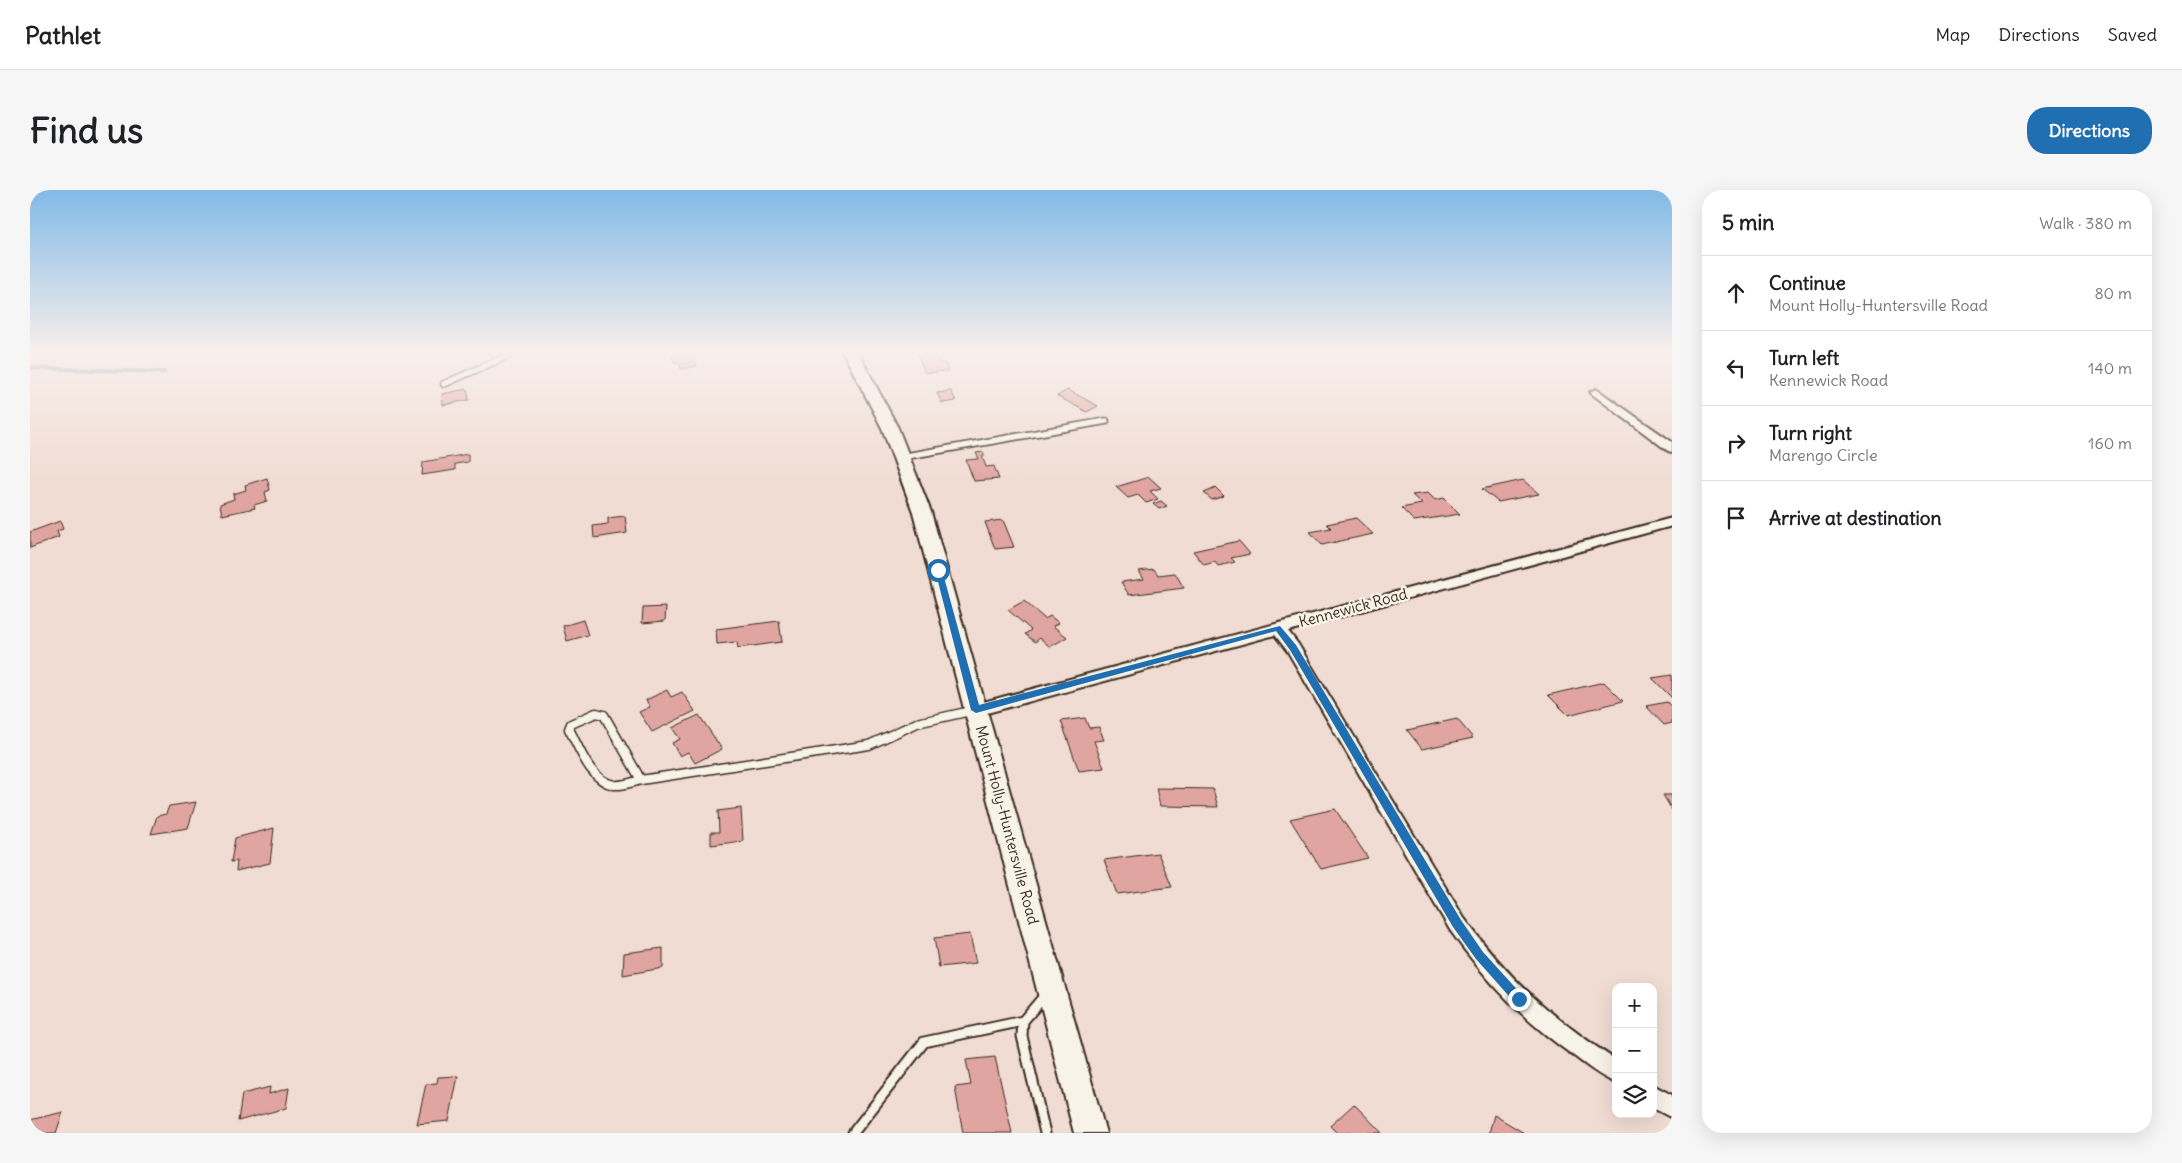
<!DOCTYPE html>
<html lang="en">
<head>
<meta charset="utf-8">
<style>
	body { margin:0; font-family:Delius,sans-serif; background:#f6f6f6; color:#202124 }
	.controls { position:absolute; right:15px; bottom:15px; display:grid; overflow:hidden; border-radius:10px; box-shadow:0 5px 20px #0002 }
	.controls button { width:45px; height:45px; display:grid; place-items:center; padding:0; border:0; border-bottom:1px solid #e0e0e0; background:#fff; color:#202124; font:25px sans-serif }
	.stop { position:absolute; width:15px; height:15px; margin:-11px; border:4px solid #1f6fb2; border-radius:50%; background:#fff }
	.stop.end { background:#1f6fb2; border-color:#fff; box-shadow:0 1px 5px #0008 }
	.list { margin:0; padding:0; list-style:none }
	h2 { display:flex; justify-content:space-between; align-items:center; height:65px; margin:0; padding:0 20px; font-size:21px }
	h2 small { font-size:16px; font-weight:400; color:#757577 }
	.list li { display:grid; grid-template-columns:32px 1fr auto; gap:15px; align-items:center; box-sizing:border-box; height:75px; padding:0 20px; border-top:1px solid #e0e0e0 }
	.list b { display:block; font-size:19px; white-space:nowrap }
	.list p { margin:0; font-size:16px; white-space:nowrap; color:#757577 }
	.list em { font-size:16px; font-style:normal; color:#757577 }
	.icon { flex:none; width:28px; height:28px; fill:none; stroke:currentColor; stroke-width:2; stroke-linecap:round; stroke-linejoin:round }
	.map { position:relative; flex:none; width:1642px; height:943px; overflow:hidden; border-radius:20px }
	header { display:flex; align-items:center; gap:30px; box-sizing:border-box; height:70px; padding:0 25px; background:#fff; border-bottom:1px solid #e0e0e0 }
	header strong { font-size:24px }
	nav { display:flex; gap:28px; margin-inline-start:auto; font-size:18px }
	.intro { display:flex; align-items:center; justify-content:space-between; box-sizing:border-box; height:120px; padding:0 30px }
	h1 { margin:0; font-size:35px }
	.button { padding:12px 22px; border-radius:20px; background:#1f6fb2; color:#fff; font-size:18px; font-weight:700 }
	main { display:flex; gap:30px; padding:0 30px }
	aside { flex:1; background:#fff; border-radius:20px; box-shadow:0 5px 20px #0002 }
	.map>svg:first-child { display:block }
</style>
</head>
<body>
<header>
<strong>Pathlet</strong>
<nav><a>Map</a><a>Directions</a><a>Saved</a></nav>
</header>
<div class="intro"><h1>Find us</h1><a class="button">Directions</a></div>
<main>
<div class="map">
<svg width="1642" height="943" viewBox="0 0 1642 943">
	<rect width="100%" height="100%" fill="#f0dcd3"/>
	<filter id="ink" filterUnits="userSpaceOnUse"><feTurbulence type="fractalNoise" baseFrequency=".02" numOctaves="2"/><feDisplacementMap in="SourceGraphic" scale="10" xChannelSelector="R" yChannelSelector="G"/><feConvolveMatrix kernelMatrix="1 2 1 2 8 2 1 2 1" color-interpolation-filters="sRGB"/></filter>
	<g filter="url(#ink)">
		<g fill="none" stroke-linecap="round" stroke-linejoin="round">
			<!-- stream -->
			<polyline stroke="#6a8597" stroke-width="4" points="0,178 134,182"/>
		</g>
		<!-- building -->
		<g fill="#e0a5a1" stroke="#3b2a1e">
			<polygon points="647,162 663,162 667,176 651,179 649,172 644,172 641,164"/>
			<polygon points="904,162 909,173 915,173 918,181 895,183 887,163"/>
			<polygon points="437,199 439,210 413,215 412,204"/>
			<polygon points="1038,200 1068,216 1057,222 1027,206"/>
			<polygon points="921,201 926,211 912,213 907,203"/>
			<polygon points="953,262 955,266 952,266 956,277 964,276 969,289 944,291 936,270 949,269 946,263"/>
			<polygon points="438,264 438,272 425,274 425,280 392,285 393,272"/>
			<polygon points="1119,287 1131,298 1120,301 1128,309 1116,313 1108,305 1098,308 1086,297"/>
			<polygon points="237,288 240,300 235,302 237,311 224,315 225,318 192,325 190,314 204,309 203,304 216,300 215,295"/>
			<polygon points="1493,290 1509,304 1468,312 1452,299"/>
			<polygon points="1186,298 1194,306 1182,310 1174,303"/>
			<polygon points="1398,303 1405,310 1414,308 1430,324 1384,331 1371,318 1392,314 1382,305"/>
			<polygon points="1131,311 1137,316 1129,319 1123,314"/>
			<polygon points="595,326 597,343 564,348 563,336 578,334 578,328"/>
			<polygon points="1326,328 1343,344 1292,355 1280,342 1301,338 1297,334"/>
			<polygon points="973,330 984,357 965,359 955,332"/>
			<polygon points="30,331 33,339 27,341 29,347 0,358 0,342"/>
			<polygon points="1209,351 1220,364 1201,368 1205,372 1188,376 1185,372 1174,375 1163,361"/>
			<polygon points="1124,379 1128,385 1145,383 1154,398 1099,405 1091,392 1114,389 1109,381"/>
			<polygon points="994,411 1015,429 1020,426 1029,433 1023,436 1037,447 1020,457 1010,448 1005,452 995,444 1001,440 978,420"/>
			<polygon points="636,417 635,431 612,433 613,418"/>
			<polygon points="553,430 558,445 537,451 533,436"/>
			<polygon points="749,431 752,452 708,458 707,452 687,454 686,439"/>
			<polygon points="1642,485 1642,508 1622,488"/>
			<polygon points="1574,492 1593,511 1538,525 1518,505"/>
			<polygon points="637,500 641,507 652,502 665,521 622,542 609,522 620,517 616,510"/>
			<polygon points="1637,512 1642,518 1642,533 1634,535 1616,516"/>
			<polygon points="669,525 692,559 665,573 658,562 650,566 642,553 650,549 642,538"/>
			<polygon points="1055,528 1059,538 1069,537 1074,550 1064,551 1074,578 1049,581 1031,531"/>
			<polygon points="1427,529 1443,548 1392,559 1377,540"/>
			<polygon points="1126,598 1183,599 1188,617 1130,616"/>
			<polygon points="1633,605 1642,605 1642,620"/>
			<polygon points="166,612 158,638 121,644 127,626 136,624 139,616"/>
			<polygon points="711,618 713,651 681,655 681,642 689,642 688,621"/>
			<polygon points="1305,619 1338,668 1291,679 1260,629"/>
			<polygon points="244,638 240,673 206,681 207,671 201,672 205,648"/>
			<polygon points="1128,663 1142,697 1087,704 1074,670"/>
			<polygon points="940,744 946,773 909,777 904,748"/>
			<polygon points="633,758 633,778 593,785 594,763"/>
			<polygon points="965,867 982,943 933,943 925,897 941,895 936,870"/>
			<polygon points="428,886 419,931 387,934 396,894 407,893 408,887"/>
			<polygon points="240,897 239,904 259,898 256,918 208,931 212,904"/>
			<polygon points="1324,914 1352,943 1307,943 1300,936"/>
			<polygon points="33,922 26,943 0,943 0,930"/>
			<polygon points="1464,925 1494,943 1459,943"/>
		</g>
		<g fill="none" stroke-linecap="round" stroke-linejoin="round">
			<!-- service-far2 casing -->
			<g stroke="#3b2a1e" stroke-width="9">
				<g id="service-far2">
					<polyline points="414,194 486,162"/>
					<polyline points="871,267 1076,231"/>
				</g>
			</g>
			<!-- service-far1 casing -->
			<g stroke="#3b2a1e" stroke-width="11">
				<g id="service-far1">
					<path d="M566,523L574,525L611,590C603,592 593,596 584,595C560,591 549,557 539,539L541,534Z"/>
					<polyline points="611,590 839,555 887,533 945,520"/>
				</g>
			</g>
			<!-- service casing -->
			<g stroke="#3b2a1e" stroke-width="13">
				<g id="service">
					<polyline points="823,943 894,852 993,831"/>
					<polyline points="1015,943 992,846 993,831 1016,804"/>
				</g>
			</g>
			<!-- minor casing -->
			<g stroke="#3b2a1e" stroke-width="4">
				<g id="minor">
					<polygon points="1566,199 1642,252 1642,262 1638,261 1562,204 1560,202"/>
					<path d="M1642,328V336L1258,441L1268,454L1434,728C1480,791 1521,827 1586,870V893C1571,887 1557,876 1544,866C1493,830 1456,791 1420,740L1258,462L1245,445L946,526L940,524L938,520L940,516L946,514Z"/>
					<polygon points="1623,895 1642,905 1642,928 1623,918"/>
				</g>
			</g>
			<!-- secondary casing -->
			<g stroke="#3b2a1e" stroke-width="4">
				<polygon id="secondary" points="813,162 828,162 868,238 901,322 1076,943 1044,943 883,322 852,238"/>
			</g>
			<!-- service-far2 -->
			<use href="#service-far2" stroke="#f7f3e8" stroke-width="5.5"/>
			<!-- service-far1 -->
			<use href="#service-far1" stroke="#f7f3e8" stroke-width="8"/>
			<!-- service -->
			<use href="#service" stroke="#f7f3e8" stroke-width="9"/>
			<!-- minor -->
			<use href="#minor" fill="#f7f3e8" fill-rule="evenodd"/>
			<!-- secondary -->
			<use href="#secondary" fill="#f7f3e8" fill-rule="evenodd"/>
		</g>
	</g>
	<!-- sky -->
	<linearGradient id="sky" x2="0" y2="1"><stop stop-color="#82bae8"/><stop offset="0.55" stop-color="#f8efeb"/><stop offset="1" stop-color="#f8efeb" stop-opacity="0"/></linearGradient>
	<rect width="1642" height="294" fill="url(#sky)"/>
	<!-- route -->
	<polygon fill="#1f6fb2" points="908,377 912,380 949,515 1250,436 1266,455 1431,730 1453,762 1492,805 1494,809 1492,813 1489,814 1485,813 1446,769 1423,737 1260,460 1246,441 946,523 941,520 905,380"/>
	<g text-anchor="middle" stroke-width="5" stroke-linejoin="round" paint-order="stroke">
		<!-- street labels -->
		<g font-size="15" fill="#3b2a1e" stroke="#f7f3e8">
			<text transform="translate(1323 418) rotate(-15)" y="5">Kennewick Road</text>
			<text transform="translate(977 635) rotate(75)" y="5">Mount Holly-Huntersville Road</text>
		</g>
	</g>
</svg>
<div class="controls">
<button>+</button>
<button>−</button>
<button><svg class="icon" aria-label="layers" viewBox="0 0 24 24"><path d="M12 4l9 5-9 5-9-5zM3 14l9 5 9-5"/></svg></button>
</div>
<div class="stop" style="left:908px;top:380px"></div>
<div class="stop end" style="left:1489px;top:809px"></div>
</div>
<aside>
<h2>5 min<small>Walk · 380 m</small></h2>
<ul class="list">
<li><svg class="icon" aria-label="ahead" viewBox="0 0 24 24"><path d="M12 20V5M6 11l6-6 6 6"/></svg><div><b>Continue</b><p>Mount Holly-Huntersville Road</p></div><em>80 m</em></li>
<li><svg class="icon" aria-label="left" viewBox="0 0 24 24"><path d="M17 20v-9H6M10 6l-5 5 5 5"/></svg><div><b>Turn left</b><p>Kennewick Road</p></div><em>140 m</em></li>
<li><svg class="icon" aria-label="right" viewBox="0 0 24 24"><path d="M7 20v-9h11M14 6l5 5-5 5"/></svg><div><b>Turn right</b><p>Marengo Circle</p></div><em>160 m</em></li>
<li><svg class="icon" aria-label="arrive" viewBox="0 0 24 24"><path d="M6 21V4h12l-3 4 3 4H6"/></svg><div><b>Arrive at destination</b></div></li>
</ul>
</aside>
</main>
</body>
</html>
